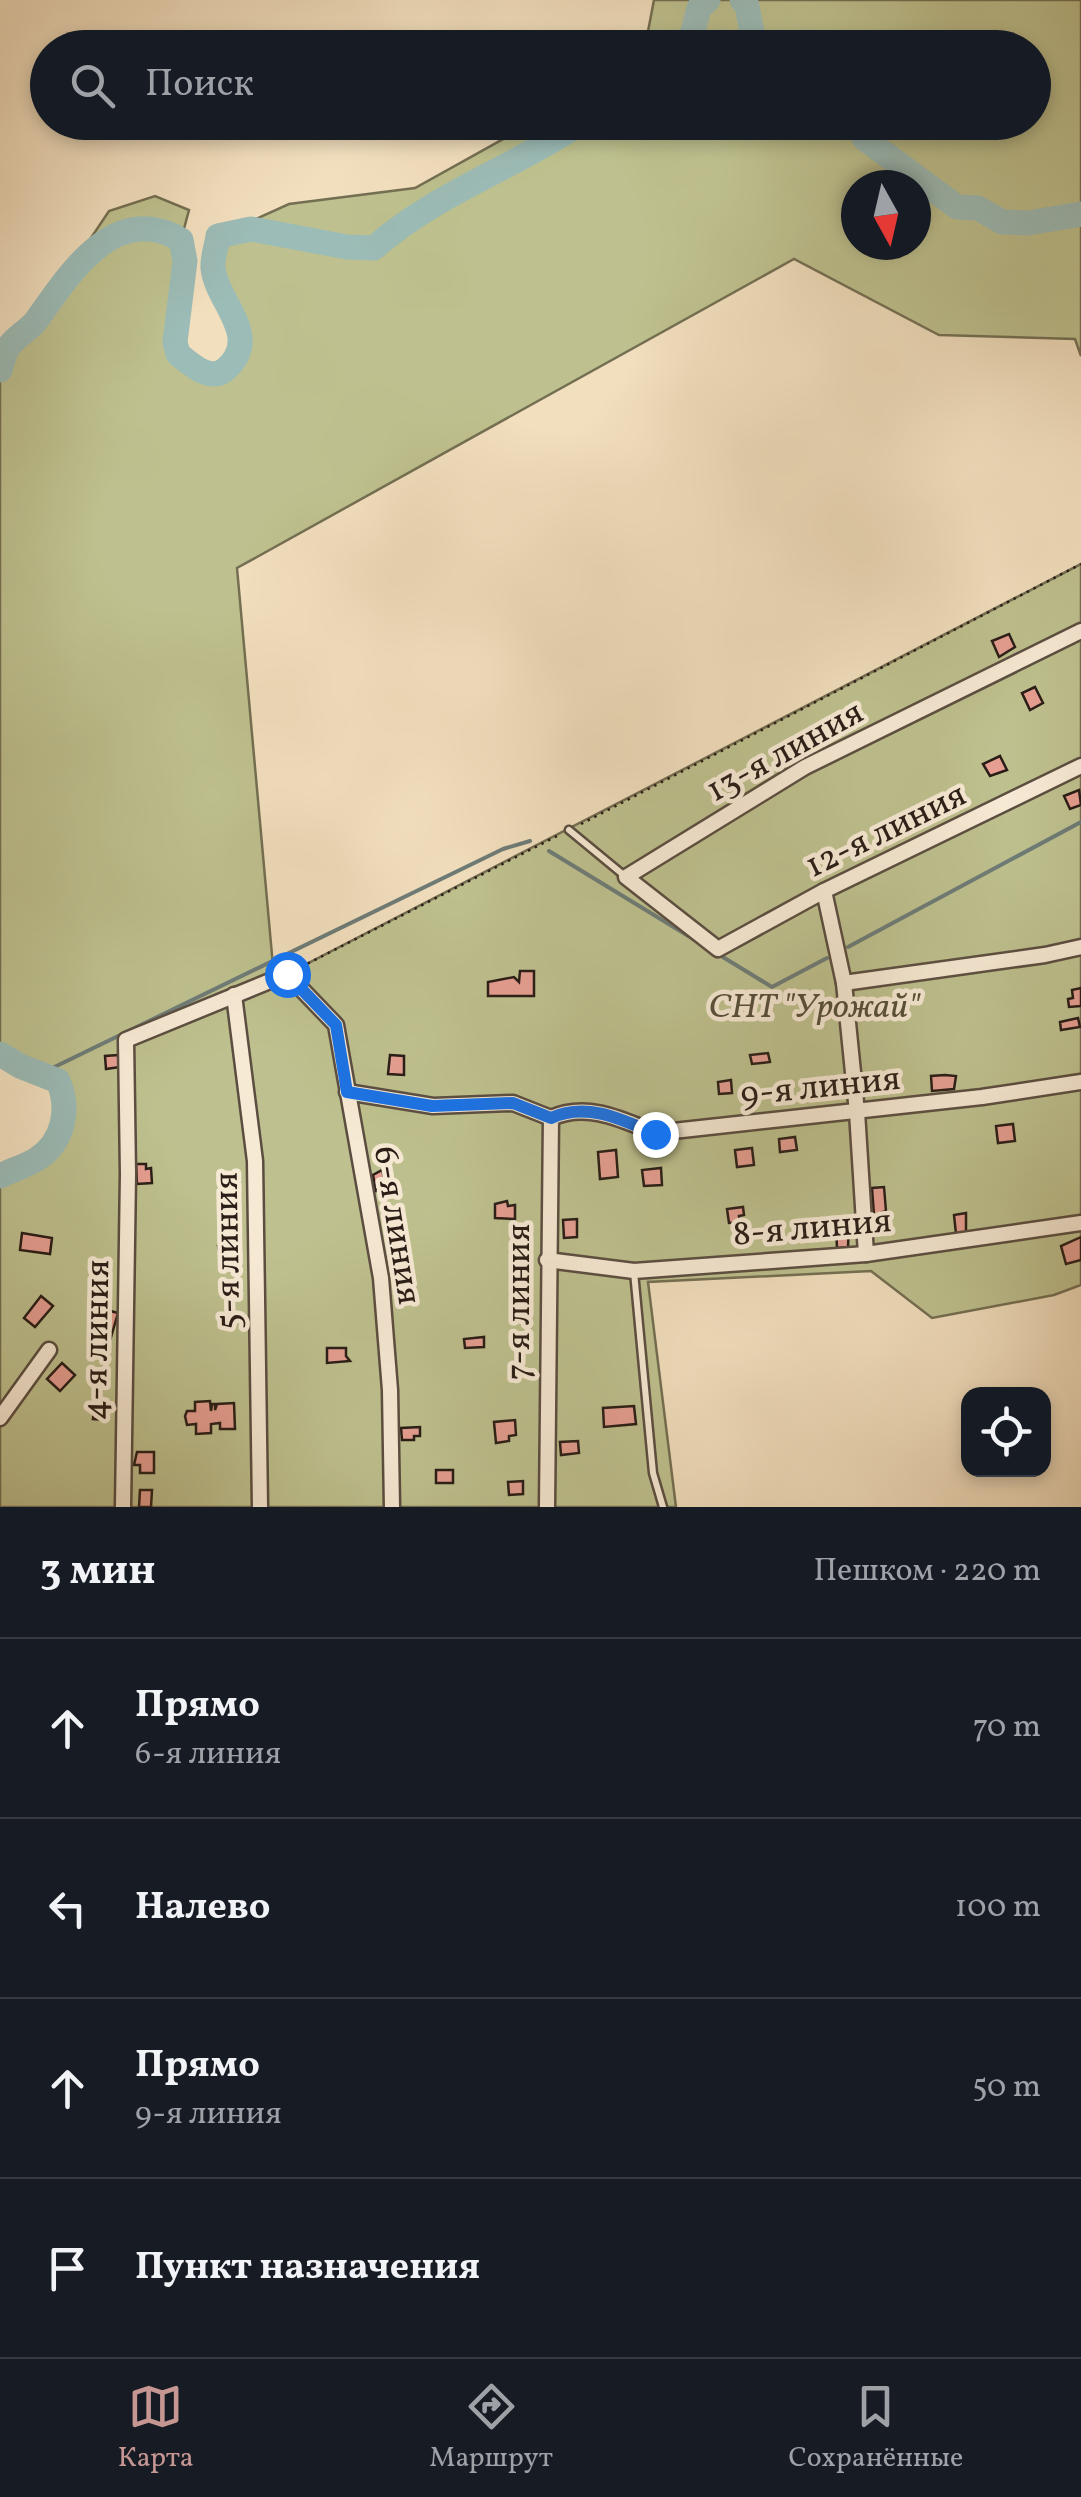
<!DOCTYPE html>
<html lang="ru">
<head>
<meta charset="utf-8">
<style>
	body { margin:0; font-family:Vollkorn,serif; background:#20242c; color:#f1f3f6 }
	.controls { position:absolute; right:30px; bottom:30px; display:grid; overflow:hidden; border-radius:20px; box-shadow:0 5px 15px #0003 }
	.controls button { width:90px; height:90px; display:grid; place-items:center; padding:0; border:0; border-bottom:2px solid #363941; background:#171b24; color:#f1f3f6; font:50px sans-serif }
	.compass { position:absolute; left:841px; top:170px; width:90px; height:90px; border-radius:50%; background:#171b24; box-shadow:0 5px 15px #0003; rotate:172deg }
	.stop { position:absolute; width:30px; height:30px; margin:-22px; border:8px solid #1a73e8; border-radius:50%; background:#fff }
	.stop.end { background:#1a73e8; border-color:#fff; box-shadow:0 2px 10px #0008 }
	.list { margin:0; padding:0; list-style:none }
	h2 { display:flex; justify-content:space-between; align-items:center; height:130px; margin:0; padding:0 40px; font-size:42px }
	h2 small { font-size:32px; font-weight:400; color:#9ea1a6 }
	.list li { display:grid; grid-template-columns:65px 1fr auto; gap:30px; align-items:center; box-sizing:border-box; height:180px; padding:0 40px; border-top:2px solid #363941 }
	.list b { display:block; font-size:38px; white-space:nowrap }
	.list p { margin:0; font-size:32px; white-space:nowrap; color:#9ea1a6 }
	.list em { font-size:32px; font-style:normal; color:#9ea1a6 }
	.icon { flex:none; width:55px; height:55px; fill:none; stroke:currentColor; stroke-width:2; stroke-linecap:round; stroke-linejoin:round }
	.map { position:relative; flex:none; width:1081px; height:1507px; overflow:hidden }
	.search { position:absolute; background:#171b24; box-shadow:0 5px 15px #0003; left:30px; right:30px; top:30px; height:110px; display:flex; align-items:center; gap:25px; box-sizing:border-box; padding:0 35px; border-radius:55px; color:#9ea1a6; font-size:38px }
	.sheet { height:850px; background:#171b24 }
	nav { display:flex; justify-content:space-around; align-items:center; box-sizing:border-box; height:140px; border-top:2px solid #363941; background:#171b24; font-size:28px; color:#9ea1a6 }
	nav a { display:grid; justify-items:center; gap:5px }
	nav .on { color:#c59692 }
	.map>svg:first-child { display:block }
</style>
</head>
<body>
<div class="map">
<svg width="1081" height="1507" viewBox="0 0 1081 1507">
	<rect width="100%" height="100%" fill="#f2dfbe"/>
	<filter id="stains"><feTurbulence type="fractalNoise" baseFrequency=".002" numOctaves="4"/><feColorMatrix values="0 0 0 0 .2 0 0 0 0 .09 0 0 0 0 .02 0 0 0 .5 -.17"/></filter>
	<radialGradient id="worn" r=".72"><stop offset=".6" stop-color="#630" stop-opacity="0"/><stop offset="1" stop-color="#630" stop-opacity=".3"/></radialGradient>
	<!-- green -->
	<path fill="#bec18f" stroke="#746f53" stroke-width="2.5" fill-rule="evenodd" d="M654,0H1081V356L1075,339L939,335L794,259L237,568L274,977L287,974L1081,564V1285L1054,1295L932,1318L871,1271L648,1282L676,1507H0V1176C12,1170 26,1166 37,1159C64,1142 70,1108 58,1081L20,1066L0,1054V370L8,347L32,326L109,211L155,196L189,210L181,240L185,261L175,342L178,354L211,375C223,373 229,367 236,357C254,325 215,297 213,268C212,258 217,245 218,236L289,204L415,188L532,123L1034,122V48L645,47ZM856,185H916V245H856Z"/>
	<g fill="none" stroke-linecap="round" stroke-linejoin="round">
		<!-- stream -->
		<g stroke="#6e7c77" stroke-width="4">
			<polyline points="549,851 772,987 827,958"/>
			<polyline points="848,947 1081,822"/>
			<polyline points="40,1074 503,849 530,841"/>
		</g>
		<!-- river -->
		<g stroke="#9cbcb7" stroke-width="25">
			<polyline points="742,0 747,6 755,48"/>
			<polyline points="689,48 699,8 708,0"/>
			<polyline points="854,122 865,139 957,207 978,208 1002,222 1028,223 1081,214"/>
			<path d="M0,370C2,363 4,354 8,348C14,337 28,331 36,321C70,273 115,201 181,240L185,261L175,342L178,354C191,364 210,383 226,369C263,336 216,302 213,268C212,258 217,245 218,236L251,229L347,247L374,248C435,194 515,167 582,122"/>
			<path d="M0,1054L20,1066L58,1081C70,1108 64,1142 37,1159C26,1166 12,1170 0,1176"/>
		</g>
	</g>
	<!-- building -->
	<g fill="#e69f92" stroke="#291d17" stroke-width="2.5">
		<polygon points="1009,634 1015,647 999,657 992,641"/>
		<polygon points="1035,687 1043,703 1030,710 1022,693"/>
		<polygon points="1000,756 1007,770 990,776 983,764"/>
		<polygon points="1079,790 1081,805 1070,809 1064,796"/>
		<polygon points="520,971 534,971 534,996 488,996 488,982 514,977 519,982"/>
		<polygon points="1081,988 1081,1006 1069,1007 1068,999 1073,998 1072,990"/>
		<polygon points="1078,1018 1080,1027 1061,1030 1060,1022"/>
		<polygon points="768,1053 770,1062 752,1064 750,1055"/>
		<polygon points="118,1055 120,1067 106,1069 105,1056"/>
		<polygon points="390,1055 404,1056 404,1075 388,1074"/>
		<polygon points="945,1075 956,1076 954,1089 932,1091 931,1076"/>
		<polygon points="731,1080 732,1093 719,1094 718,1082"/>
		<polygon points="1013,1124 1015,1141 998,1143 996,1126"/>
		<polygon points="795,1137 797,1150 780,1152 779,1139"/>
		<polygon points="752,1148 754,1165 737,1167 735,1150"/>
		<polygon points="616,1150 618,1177 600,1179 598,1152"/>
		<polygon points="136,1164 146,1164 146,1169 151,1168 152,1183 137,1184"/>
		<polygon points="661,1168 662,1185 644,1186 642,1170"/>
		<polygon points="382,1170 387,1189 376,1191 373,1175"/>
		<polygon points="884,1187 886,1211 874,1215 872,1188"/>
		<polygon points="507,1201 508,1206 515,1205 515,1219 495,1218 495,1204"/>
		<polygon points="743,1207 744,1215 739,1216 740,1222 729,1223 727,1209"/>
		<polygon points="966,1213 966,1232 956,1234 954,1215"/>
		<polygon points="577,1219 577,1237 564,1238 563,1220"/>
		<polygon points="398,1220 400,1234 386,1236 384,1222"/>
		<polygon points="849,1226 848,1247 837,1248 836,1227"/>
		<polygon points="22,1233 52,1238 50,1254 20,1250"/>
		<polygon points="1081,1237 1081,1260 1066,1264 1061,1246"/>
		<polygon points="233,1242 237,1243 237,1261 221,1261 218,1246"/>
		<polygon points="41,1296 53,1306 35,1327 24,1318"/>
		<polygon points="99,1308 118,1313 109,1344 90,1339"/>
		<polygon points="484,1337 484,1347 465,1348 464,1339"/>
		<polygon points="327,1348 346,1348 346,1356 350,1361 327,1363"/>
		<polygon points="62,1363 75,1375 60,1391 47,1379"/>
		<polygon points="210,1401 211,1411 212,1404 215,1404 215,1410 217,1404 234,1403 235,1429 220,1429 220,1423 211,1424 211,1433 196,1434 196,1424 187,1425 185,1416 187,1411 195,1411 195,1402"/>
		<polygon points="95,1403 107,1403 106,1420 93,1419"/>
		<polygon points="634,1406 636,1424 604,1427 603,1408"/>
		<polygon points="515,1420 516,1435 509,1436 509,1441 496,1443 494,1422"/>
		<polygon points="420,1427 420,1436 414,1436 414,1440 402,1440 401,1428"/>
		<polygon points="578,1441 579,1453 561,1455 560,1442"/>
		<polygon points="137,1452 154,1452 154,1473 140,1473 140,1465 134,1465"/>
		<rect x="436" y="1470" width="17" height="13"/>
		<polygon points="523,1481 523,1494 509,1495 508,1482"/>
		<polygon points="140,1490 152,1490 151,1507 139,1507"/>
	</g>
	<g fill="none" stroke-linecap="round" stroke-linejoin="round">
		<!-- lane casing -->
		<g stroke="#5b4e41" stroke-width="11">
			<g id="lane">
				<polyline points="569,830 626,877"/>
				<polyline points="634,1272 653,1473 663,1507"/>
			</g>
		</g>
		<!-- street casing -->
		<g stroke="#5b4e41" stroke-width="19">
			<g id="street">
				<polyline points="1081,631 805,767 626,877 718,949 824,891 1081,766"/>
				<polyline points="824,891 844,983 857,1112 866,1254"/>
				<polyline points="844,983 1045,955 1081,947"/>
				<polyline points="234,995 255,1161 260,1507"/>
				<polyline points="347,1092 433,1106 513,1103 551,1118"/>
				<polyline points="547,1260 634,1271 866,1254 1081,1223"/>
				<polyline points="0,1418 49,1350"/>
				<polyline points="123,1507 128,1174 126,1040 287,974 336,1025 381,1278 390,1390 392,1507"/>
				<path d="M547,1507L551,1118C587,1102 621,1119 655,1133L982,1097L1081,1082"/>
			</g>
		</g>
		<!-- path -->
		<g stroke="#291d17" stroke-width="2.5" stroke-dasharray="2.5 5" stroke-linecap="butt">
			<polyline points="581,824 1081,564"/>
			<polyline points="301,967 561,834"/>
		</g>
		<!-- lane -->
		<use href="#lane" stroke="#f7ead5" stroke-width="6"/>
		<!-- street -->
		<use href="#street" stroke="#f7ead5" stroke-width="14"/>
	</g>
	<g fill="none" stroke-linecap="round" stroke-linejoin="round">
		<!-- route -->
		<path stroke="#1a73e8" stroke-width="12" d="M287,974L336,1025L347,1092L432,1106L513,1103L551,1118C587,1102 621,1119 655,1134"/>
	</g>
	<g text-anchor="middle" stroke-width="9" stroke-linejoin="round" paint-order="stroke">
		<!-- street labels -->
		<g font-size="35" fill="#291d17" stroke="#f7ead5">
			<text transform="translate(784 750) rotate(-29)" y="12">13-я линия</text>
			<text transform="translate(885 829) rotate(-26)" y="12">12-я линия</text>
			<text transform="translate(820 1085) rotate(-6)" y="12">9-я линия</text>
			<text transform="translate(399 1225) rotate(81)" y="12">6-я линия</text>
			<text transform="translate(812 1226) rotate(-5)" y="12">8-я линия</text>
			<text transform="translate(226 1251) rotate(-91)" y="12">5-я линия</text>
			<text transform="translate(517 1302) rotate(-90)" y="12">7-я линия</text>
			<text transform="translate(95 1340) rotate(-89)" y="12">4-я линия</text>
		</g>
		<!-- park labels -->
		<g font-size="35" font-style="italic" fill="#564e3b" stroke="#f7ead5">
			<text x="814" y="1017">СНТ "Урожай"</text>
		</g>
	</g>
	<rect width="100%" height="100%" filter="url(#stains)"/>
	<rect width="100%" height="100%" fill="url(#worn)"/>
</svg>
<div class="controls">
<button><svg class="icon" aria-label="locate" viewBox="0 0 24 24"><circle cx="12" cy="12" r="6"/><path d="M12 2v4M12 18v4M2 12h4M18 12h4"/></svg></button>
</div>
<svg class="compass" viewBox="-18 -18 36 36"><path d="M0-13l5 13h-10z" fill="#e53935"/><path d="M0 13l5-13h-10z" fill="#9ea1a6"/></svg>
<div class="stop" style="left:287px;top:974px"></div>
<div class="stop end" style="left:655px;top:1134px"></div>
<div class="search"><svg class="icon" aria-label="search" viewBox="0 0 24 24"><circle cx="10" cy="10" r="6"/><path d="M15 15l6 6"/></svg>Поиск</div>
</div>
<section class="sheet">
<h2>3 мин<small>Пешком · 220 m</small></h2>
<ul class="list">
<li><svg class="icon" aria-label="ahead" viewBox="0 0 24 24"><path d="M12 20V5M6 11l6-6 6 6"/></svg><div><b>Прямо</b><p>6-я линия</p></div><em>70 m</em></li>
<li><svg class="icon" aria-label="left" viewBox="0 0 24 24"><path d="M17 20v-9H6M10 6l-5 5 5 5"/></svg><div><b>Налево</b></div><em>100 m</em></li>
<li><svg class="icon" aria-label="ahead" viewBox="0 0 24 24"><path d="M12 20V5M6 11l6-6 6 6"/></svg><div><b>Прямо</b><p>9-я линия</p></div><em>50 m</em></li>
<li><svg class="icon" aria-label="arrive" viewBox="0 0 24 24"><path d="M6 21V4h12l-3 4 3 4H6"/></svg><div><b>Пункт назначения</b></div></li>
</ul>
</section>
<nav>
<a class="on"><svg class="icon" aria-label="map" viewBox="0 0 24 24"><path d="M3 6l6-2 6 2 6-2v14l-6 2-6-2-6 2zM9 4v14M15 6v14"/></svg>Карта</a>
<a><svg class="icon" aria-label="directions" viewBox="0 0 24 24"><path d="M12 3l9 9-9 9-9-9zM9 14v-3h6M13 9l2 2-2 2"/></svg>Маршрут</a>
<a><svg class="icon" aria-label="saved" viewBox="0 0 24 24"><path d="M7 4h10v16l-5-4-5 4z"/></svg>Сохранённые</a>
</nav>
</body>
</html>
